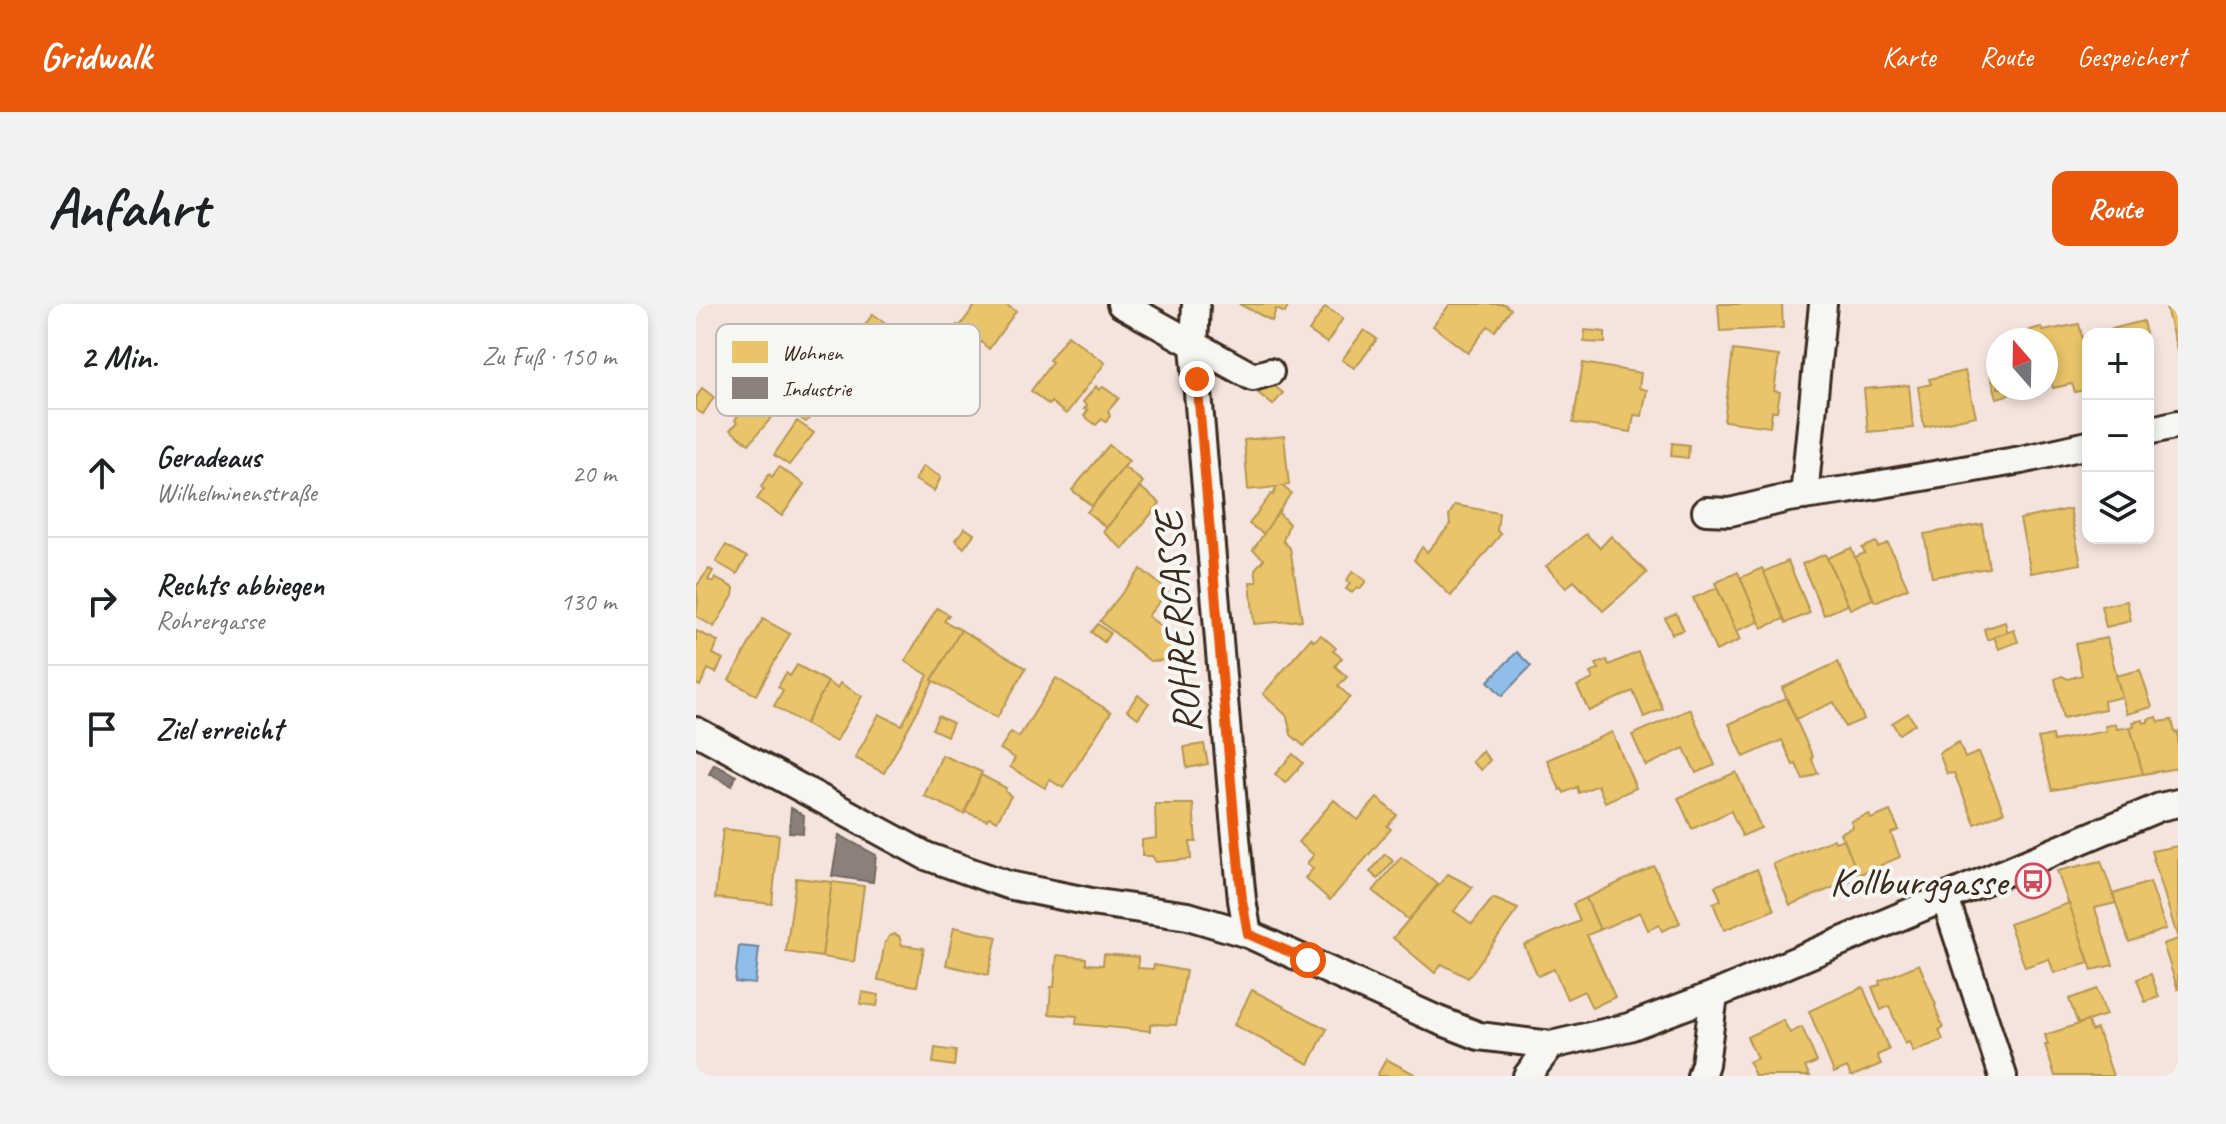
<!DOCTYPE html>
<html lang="de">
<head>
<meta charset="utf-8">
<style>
	body { margin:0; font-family:Caveat,sans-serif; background:#f2f2f2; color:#202124 }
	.controls { position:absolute; right:24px; top:24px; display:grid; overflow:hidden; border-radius:16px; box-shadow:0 4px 12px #0003 }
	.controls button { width:72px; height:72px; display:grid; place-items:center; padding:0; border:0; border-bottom:2px solid #e0e0e0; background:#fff; color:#202124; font:40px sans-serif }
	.compass { position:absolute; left:1290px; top:24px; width:72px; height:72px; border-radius:50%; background:#fff; box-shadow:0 4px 12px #0003; rotate:340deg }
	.stop { position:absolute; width:24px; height:24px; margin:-18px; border:6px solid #ea580c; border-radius:50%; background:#fff }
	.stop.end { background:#ea580c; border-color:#fff; box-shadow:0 2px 8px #0008 }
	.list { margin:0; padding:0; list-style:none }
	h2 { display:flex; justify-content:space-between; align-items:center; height:104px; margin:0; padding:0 32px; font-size:34px }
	h2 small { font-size:26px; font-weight:400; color:#757577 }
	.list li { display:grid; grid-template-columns:52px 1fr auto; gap:24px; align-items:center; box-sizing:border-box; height:128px; padding:0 32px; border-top:2px solid #e0e0e0 }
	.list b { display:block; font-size:30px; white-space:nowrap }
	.list p { margin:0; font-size:26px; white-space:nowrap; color:#757577 }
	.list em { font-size:26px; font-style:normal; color:#757577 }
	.icon { flex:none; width:44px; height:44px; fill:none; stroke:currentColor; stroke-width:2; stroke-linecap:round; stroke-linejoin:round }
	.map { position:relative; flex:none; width:1482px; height:772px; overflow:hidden; border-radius:16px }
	header { display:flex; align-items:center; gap:48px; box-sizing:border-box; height:112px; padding:0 40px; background:#ea580c; color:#fff }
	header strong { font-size:38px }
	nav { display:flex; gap:44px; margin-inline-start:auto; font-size:28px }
	.intro { display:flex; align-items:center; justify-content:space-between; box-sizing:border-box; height:192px; padding:0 48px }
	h1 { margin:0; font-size:56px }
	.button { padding:20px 36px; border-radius:16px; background:#ea580c; color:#fff; font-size:28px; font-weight:700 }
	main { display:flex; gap:48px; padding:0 48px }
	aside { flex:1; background:#fff; border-radius:16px; box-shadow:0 4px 12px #0003 }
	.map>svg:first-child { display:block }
</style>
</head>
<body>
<header>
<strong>Gridwalk</strong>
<nav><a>Karte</a><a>Route</a><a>Gespeichert</a></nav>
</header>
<div class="intro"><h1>Anfahrt</h1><a class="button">Route</a></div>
<main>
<aside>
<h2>2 Min.<small>Zu Fuß · 150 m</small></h2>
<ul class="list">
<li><svg class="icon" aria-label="ahead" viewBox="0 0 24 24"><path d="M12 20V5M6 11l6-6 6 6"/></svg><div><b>Geradeaus</b><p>Wilhelminenstraße</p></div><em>20 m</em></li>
<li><svg class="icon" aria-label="right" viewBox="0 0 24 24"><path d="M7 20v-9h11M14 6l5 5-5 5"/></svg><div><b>Rechts abbiegen</b><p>Rohrergasse</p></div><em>130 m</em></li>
<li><svg class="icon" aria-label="arrive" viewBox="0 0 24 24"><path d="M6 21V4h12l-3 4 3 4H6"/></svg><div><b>Ziel erreicht</b></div></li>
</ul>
</aside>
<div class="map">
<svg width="1482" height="772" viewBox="0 0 1482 772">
	<rect width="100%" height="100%" fill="#f5e4de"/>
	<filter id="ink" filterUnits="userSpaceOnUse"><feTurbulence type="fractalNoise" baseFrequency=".0125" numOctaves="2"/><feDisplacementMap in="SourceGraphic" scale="16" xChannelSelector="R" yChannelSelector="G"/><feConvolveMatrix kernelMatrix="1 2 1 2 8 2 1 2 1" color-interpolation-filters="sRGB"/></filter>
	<g filter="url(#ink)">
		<!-- water -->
		<g fill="#8fbeea" stroke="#6d8398" stroke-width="2">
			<polygon points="821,348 835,362 806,392 792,377"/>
			<polygon points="43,642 63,644 59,680 39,678"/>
		</g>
		<!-- homes -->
		<g fill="#e9c46a" stroke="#b59653" stroke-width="2">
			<polygon points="280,0 309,0 320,7 293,45 285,38 279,40 274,47 254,33 261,21 264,22"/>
			<polygon points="543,0 593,0 589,9 580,5 576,17"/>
			<polygon points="754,0 808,0 815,5 799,27 792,22 772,49 737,22"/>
			<polygon points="1022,0 1086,0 1087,24 1024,27"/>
			<polygon points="1469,0 1482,0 1482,50"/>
			<polygon points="629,3 647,14 631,39 613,27"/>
			<polygon points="177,10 198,25 187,41 165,26"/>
			<polygon points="1447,17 1450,30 1409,30 1408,27"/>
			<polygon points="1383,20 1392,58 1392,85 1379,88 1376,80 1357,84 1350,52 1350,36 1336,36 1334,26 1345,23 1347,27"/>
			<polygon points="668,26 681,35 664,58 658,64 646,56"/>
			<polygon points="889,26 909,28 909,39 888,38"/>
			<polygon points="372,31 409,59 370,110 355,98 353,101 335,87 356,58 353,56"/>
			<polygon points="1037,46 1083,52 1078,87 1084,88 1081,107 1076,107 1074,123 1028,117"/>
			<polygon points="887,59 945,69 943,84 951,86 946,112 938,111 935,128 877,119"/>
			<polygon points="1302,64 1302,84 1335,84 1301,94 1293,66"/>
			<polygon points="1269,67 1280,112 1228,123 1222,83 1235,80 1233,75"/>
			<polygon points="87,70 101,84 53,140 34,126 41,119 39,116 67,76 75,82"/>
			<polygon points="571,76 587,89 577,101 561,88"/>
			<polygon points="1213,81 1217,124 1172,128 1168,85"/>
			<polygon points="400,82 403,86 407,83 423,94 412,107 414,112 410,118 406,115 400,121 388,112 392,106 388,105 391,102 387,98"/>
			<polygon points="6,84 18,93 7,110 0,106 0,94"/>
			<polygon points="114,96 124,102 110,118 104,114 109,107 108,104"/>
			<polygon points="101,117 118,129 93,161 78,151"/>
			<polygon points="588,132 593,181 586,182 595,189 568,230 553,220 575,190 577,191 581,183 552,186 548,136"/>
			<polygon points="976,139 993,141 992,154 975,152"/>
			<polygon points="413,141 433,157 396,202 376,186"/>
			<polygon points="227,162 245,173 238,187 219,176"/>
			<polygon points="83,163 108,180 86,212 61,195 68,185 65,183 73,170 76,173"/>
			<polygon points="428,163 447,178 411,224 391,208"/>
			<polygon points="444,183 464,199 427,245 407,228"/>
			<polygon points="759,201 803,209 801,227 805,230 755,292 718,256 726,243 731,248 754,221 753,211"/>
			<polygon points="1374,205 1385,260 1335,269 1324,215"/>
			<polygon points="582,208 593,220 587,237 594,244 606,316 558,320 554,278 561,278 559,265 568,255 557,246"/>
			<polygon points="1286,220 1293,264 1236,273 1228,230"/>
			<polygon points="269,224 278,230 268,244 259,236"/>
			<polygon points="890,230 904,244 915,232 951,269 907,307 878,277 870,284 850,262"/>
			<polygon points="1180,238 1182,243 1192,239 1212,284 1179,298 1159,253 1169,249 1166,244"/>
			<polygon points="30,241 51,253 41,270 20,258"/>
			<polygon points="1155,244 1177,295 1154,305 1131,254"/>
			<polygon points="1129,250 1152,301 1128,311 1106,260"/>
			<polygon points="1092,257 1114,309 1090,319 1067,268"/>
			<polygon points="1066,264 1088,315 1066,324 1044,274"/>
			<polygon points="13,265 17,267 12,276 17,278 19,274 38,284 37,292 18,323 0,312 2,297 0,283"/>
			<polygon points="445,265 472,287 452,312 474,329 478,356 454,357 404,317"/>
			<polygon points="657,267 670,277 664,285 661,283 656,289 650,285 654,279 650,277"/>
			<polygon points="1042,268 1063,318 1040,327 1019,279"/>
			<polygon points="1021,284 1044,336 1020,347 997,294"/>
			<polygon points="1431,297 1435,317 1410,323 1405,302"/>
			<polygon points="241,304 253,311 248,317 265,326 188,469 159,454 183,410 206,421 232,371 209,357"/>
			<polygon points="980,309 988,326 976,330 969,314"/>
			<polygon points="67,315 94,330 60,391 33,376"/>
			<polygon points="1309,318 1312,329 1291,336 1288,325"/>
			<polygon points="402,320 414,329 408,338 395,328"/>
			<polygon points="265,326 330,364 301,414 236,376"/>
			<polygon points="1318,326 1322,338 1303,345 1298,333"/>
			<polygon points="0,327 22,337 17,350 27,355 20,369 12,365 4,382 0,380"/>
			<polygon points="625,331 640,344 637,347 646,354 639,362 651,373 642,382 654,393 608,442 595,431 591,412 567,390 615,334 618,337"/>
			<polygon points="1411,334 1426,393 1408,397 1409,405 1367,414 1359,375 1366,372 1372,375 1386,371 1379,340"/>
			<polygon points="942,348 967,405 948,413 937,387 893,407 881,382 897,375 894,369 903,365 900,360 911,356 913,361"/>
			<polygon points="1142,358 1168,415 1149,423 1138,398 1100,415 1086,384"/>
			<polygon points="101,361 132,378 109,420 78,402 87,386 82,383 90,369 94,372"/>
			<polygon points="1444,366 1456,403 1431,410 1420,372"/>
			<polygon points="360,374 415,408 367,484 354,476 349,484 314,463 319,454 304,445 315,428 323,433"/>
			<polygon points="132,378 141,384 144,379 166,392 140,438 109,420"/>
			<polygon points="442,391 453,399 442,414 431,406"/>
			<polygon points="1090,394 1117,453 1115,454 1122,469 1107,476 1100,460 1097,461 1086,436 1048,453 1033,420"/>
			<polygon points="994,405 1019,461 1000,469 988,444 950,462 936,431"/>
			<polygon points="1212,409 1219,420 1203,430 1196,419"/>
			<polygon points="242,412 257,419 251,432 236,425"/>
			<polygon points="1461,413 1463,418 1476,416 1479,429 1482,428 1482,464 1447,470 1434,423 1438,422 1437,418 1447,416 1448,419 1452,418 1452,415"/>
			<polygon points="1420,420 1421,425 1434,423 1447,470 1356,486 1342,434 1356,431 1357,437 1410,427 1409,422"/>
			<polygon points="916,428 940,484 909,498 902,481 883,489 881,483 868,489 866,485 864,486 851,456"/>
			<polygon points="1263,438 1269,454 1283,448 1308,508 1279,520 1258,469 1251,470 1243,449"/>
			<polygon points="508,440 512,460 491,464 488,443"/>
			<polygon points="786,447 794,456 785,466 776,458"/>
			<polygon points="597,450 607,459 589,479 579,470"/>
			<polygon points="246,451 286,468 268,510 228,492"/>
			<polygon points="1040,468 1065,524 1046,532 1035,507 996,525 982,494"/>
			<polygon points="285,471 310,484 309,487 315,492 301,517 293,513 291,516 269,508"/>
			<polygon points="681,494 701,511 691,522 695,525 634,596 609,574 617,565 611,559 618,551 602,538 638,496 662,516"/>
			<polygon points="459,500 497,500 500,538 494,538 495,555 460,558 456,552 446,552 446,536 460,534"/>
			<polygon points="1194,507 1203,526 1195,529 1204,553 1162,571 1144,529 1157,523 1155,517 1173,510 1175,515"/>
			<polygon points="27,525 83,531 76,600 19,594"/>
			<polygon points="1138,535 1139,538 1148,535 1162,571 1153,574 1154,577 1094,601 1077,560"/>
			<polygon points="1482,542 1482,635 1455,547"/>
			<polygon points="689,550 697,557 682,575 674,568"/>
			<polygon points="705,553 742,580 713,616 677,587"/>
			<polygon points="1405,557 1420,599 1399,604 1417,661 1396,666 1361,567"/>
			<polygon points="958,562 984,619 966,627 963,621 952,626 944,608 904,626 890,594"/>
			<polygon points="1061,565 1078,606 1028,626 1017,599 1025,596 1019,582"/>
			<polygon points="752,570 777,583 758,607 776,620 797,594 822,605 772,674 746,660 739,669 697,634"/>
			<polygon points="100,574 136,578 126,653 90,648"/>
			<polygon points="136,578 168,582 158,658 126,653"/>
			<polygon points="1454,578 1470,625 1433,638 1417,590"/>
			<polygon points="890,594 904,626 891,631 919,693 896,704 888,687 871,695 858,665 842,672 828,641 884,617 877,600"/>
			<polygon points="1373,599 1393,659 1358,669 1353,655 1329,663 1313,620"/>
			<polygon points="258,623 301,633 292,671 250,661"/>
			<polygon points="199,630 203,632 206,641 228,644 221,682 182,676 189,638 190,638 193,632"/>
			<polygon points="1482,635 1482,686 1467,640"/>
			<polygon points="408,650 442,653 442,664 457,665 458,661 490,667 480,721 454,720 454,727 380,720 381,712 353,710 355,683 358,683 361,651 390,654 390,660 407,661"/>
			<polygon points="1223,660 1240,701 1239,702 1247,724 1243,726 1247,736 1217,748 1213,738 1209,740 1193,702 1185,706 1176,683 1184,681 1183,677"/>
			<polygon points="1455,670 1463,693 1449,698 1441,675"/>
			<polygon points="1167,683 1193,746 1181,751 1185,760 1157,772 1155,772 1151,763 1138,769 1113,707"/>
			<polygon points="1401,685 1410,711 1382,720 1373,695"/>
			<polygon points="556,686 631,725 613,760 538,721"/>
			<polygon points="166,688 183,691 181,702 164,700"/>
			<polygon points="1087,716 1094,729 1106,723 1121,758 1109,763 1114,772 1059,772 1053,758 1061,754 1051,733"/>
			<polygon points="1392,717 1395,727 1401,725 1417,772 1359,772 1349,741 1352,741 1349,731"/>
			<polygon points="239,744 260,747 258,762 237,759"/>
			<polygon points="690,755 722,772 681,772"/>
		</g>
		<!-- industry -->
		<g fill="#8a817c" stroke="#726760" stroke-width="2">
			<polygon points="18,460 40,472 36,482 13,470"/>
			<polygon points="95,504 108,511 107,529 93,528"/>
			<polygon points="143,531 180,551 177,578 136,572"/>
		</g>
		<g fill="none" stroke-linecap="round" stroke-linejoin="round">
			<!-- street casing -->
			<g stroke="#3b2a1e" stroke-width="32">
				<g id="street">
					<polyline points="425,0 557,73 574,68"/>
					<polyline points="500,0 498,42 538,513 546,596 552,630"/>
					<polyline points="1452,127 1482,120"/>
					<polyline points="1108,192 1127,0"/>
					<polyline points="1010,207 1034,208 1092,194 1151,186 1325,156 1392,141"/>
					<polyline points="0,427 230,552 312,581 395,598 492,612 552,630 742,716 783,732 855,741 933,723 1018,691 1464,503 1482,499"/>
					<polyline points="1249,594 1307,772"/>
					<polyline points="831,772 855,741"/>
					<polyline points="1005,772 1009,760 1018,691"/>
				</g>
			</g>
			<!-- street -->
			<use href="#street" stroke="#f6f6f2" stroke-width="26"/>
		</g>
	</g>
	<g fill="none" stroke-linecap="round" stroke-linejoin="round" filter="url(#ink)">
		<!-- route -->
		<polyline stroke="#ea580c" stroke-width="10" points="501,75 538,513 546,596 552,630 612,656"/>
	</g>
	<!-- icons -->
	<defs>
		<g id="bus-ring" transform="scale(1.8)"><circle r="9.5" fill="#f6f6f2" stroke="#d1495b" stroke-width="1.5"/><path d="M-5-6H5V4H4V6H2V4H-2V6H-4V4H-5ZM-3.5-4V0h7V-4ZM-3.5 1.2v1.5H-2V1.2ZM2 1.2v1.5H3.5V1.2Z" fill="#d1495b"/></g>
	</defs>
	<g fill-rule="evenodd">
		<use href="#bus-ring" x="1337" y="577"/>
	</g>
	<g text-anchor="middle" stroke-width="8" stroke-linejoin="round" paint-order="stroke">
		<!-- street labels -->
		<g font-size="40" fill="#3b2a1e" stroke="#f6f6f2">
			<text transform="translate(481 319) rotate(-95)" y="14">ROHRERGASSE</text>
		</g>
		<!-- poi labels -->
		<g font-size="40" fill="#3b2a1e" stroke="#f6f6f2" text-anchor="end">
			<text x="1311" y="591">Kollburggasse</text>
		</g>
	</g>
	<!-- legend -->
	<rect x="20" y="20" width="264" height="92" rx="12" fill="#f6f6f2" stroke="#beb9b2" stroke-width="2"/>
	<rect x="36" y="37" width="36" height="22" fill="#e9c46a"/>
	<rect x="36" y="73" width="36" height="22" fill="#8a817c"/>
	<g font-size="22" fill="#3b2a1e">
		<text x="86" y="56">Wohnen</text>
		<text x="86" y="92">Industrie</text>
	</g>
</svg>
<div class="controls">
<button>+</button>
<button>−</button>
<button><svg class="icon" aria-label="layers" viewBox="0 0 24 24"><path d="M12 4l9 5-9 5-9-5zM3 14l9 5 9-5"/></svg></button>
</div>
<svg class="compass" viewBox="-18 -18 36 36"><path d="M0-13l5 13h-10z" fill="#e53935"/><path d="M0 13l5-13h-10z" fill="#757577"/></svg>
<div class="stop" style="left:612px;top:656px"></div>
<div class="stop end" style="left:501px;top:75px"></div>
</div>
</main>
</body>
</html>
